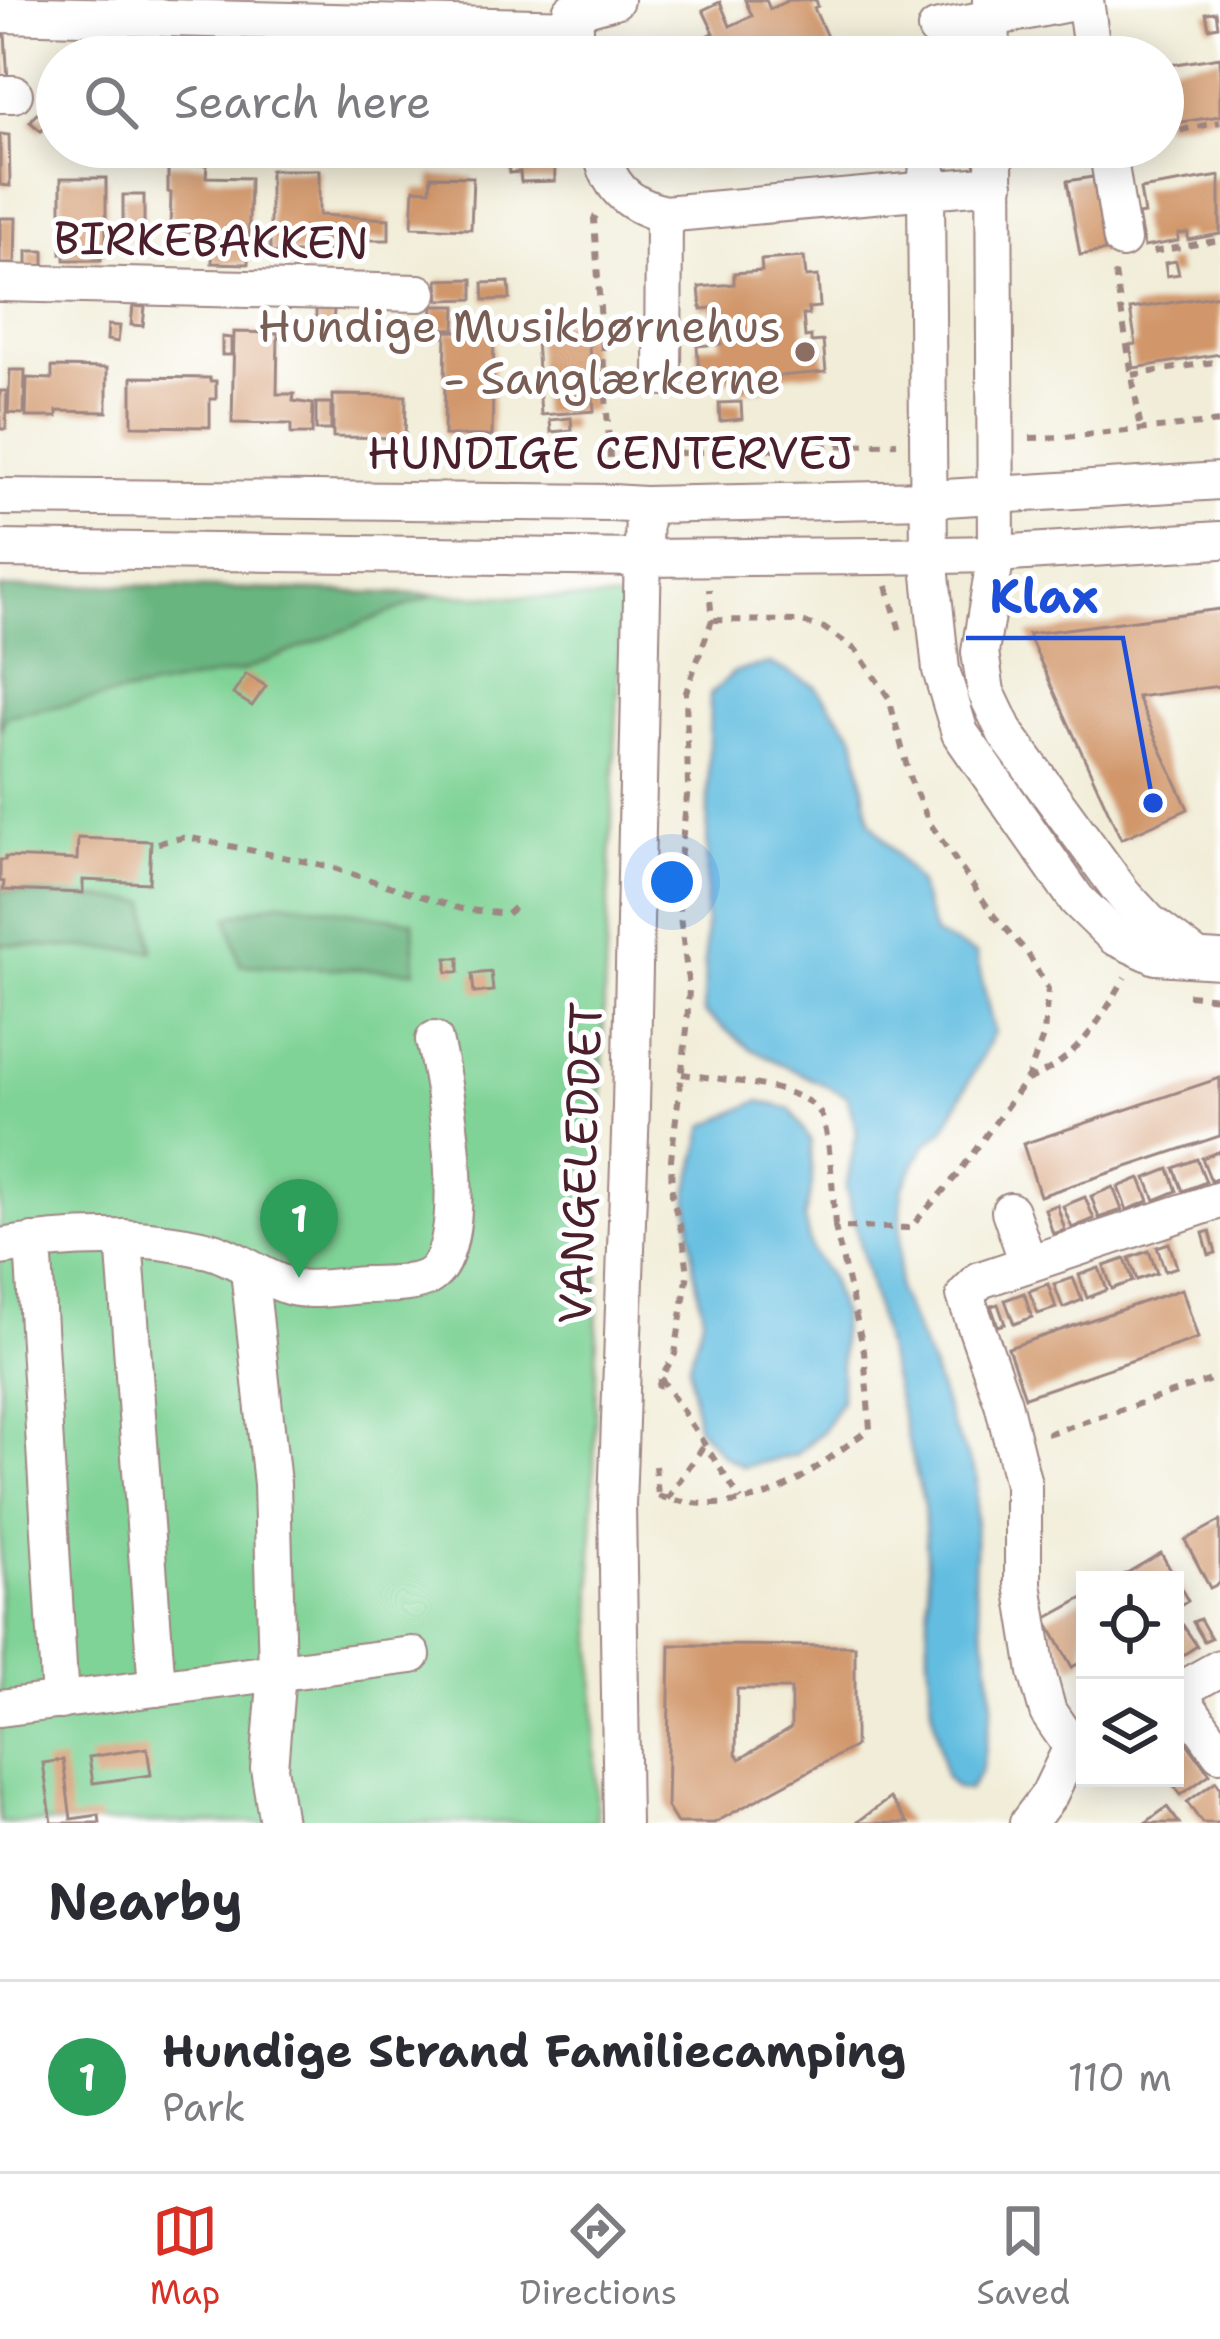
<!DOCTYPE html>
<html lang="en">
<head>
<meta charset="utf-8">
<style>
	body { margin:0; font-family:"Shantell Sans",sans-serif; background:#f7f7f7; color:#2b2b33 }
	.controls { position:absolute; right:36px; bottom:36px; display:grid; overflow:hidden; border-radius:0px; box-shadow:0 6px 30px #0003 }
	.controls button { width:108px; height:108px; display:grid; place-items:center; padding:0; border:0; border-bottom:3px solid #e1e1e2; background:#fff; color:#2b2b33; font:60px sans-serif }
	.you { position:absolute; left:672px; top:882px; width:42px; height:42px; margin:-30px; border:9px solid #fff; border-radius:50%; background:#1a73e8; box-shadow:0 0 0 18px #1a73e833 }
	.badge { display:grid; place-items:center; width:78px; height:78px; border-radius:50%; background:#d93025; color:#fff; font-size:39px; font-weight:700 }
	.pin { position:absolute; translate:-50% -99px; filter:drop-shadow(0 3px 6px #0008) }
	.pin::after { content:''; position:absolute; top:63px; width:42px; height:36px; background:inherit; clip-path:polygon(0 0,100% 0,50% 100%) }
	.list { margin:0; padding:0; list-style:none }
	h2 { display:flex; justify-content:space-between; align-items:center; height:156px; margin:0; padding:0 48px; font-size:51px }
	h2 small { font-size:39px; font-weight:400; color:#7c7c81 }
	.list li { display:grid; grid-template-columns:78px 1fr auto; gap:36px; align-items:center; box-sizing:border-box; height:192px; padding:0 48px; border-top:3px solid #e1e1e2 }
	.list b { display:block; font-size:45px; white-space:nowrap }
	.list p { margin:0; font-size:39px; white-space:nowrap; color:#7c7c81 }
	.list em { font-size:39px; font-style:normal; color:#7c7c81 }
	.icon { flex:none; width:66px; height:66px; fill:none; stroke:currentColor; stroke-width:2; stroke-linecap:round; stroke-linejoin:round }
	.map { position:relative; flex:none; width:1220px; height:1823px; overflow:hidden }
	.search { position:absolute; background:#fff; box-shadow:0 6px 30px #0003; left:36px; right:36px; top:36px; height:132px; display:flex; align-items:center; gap:30px; box-sizing:border-box; padding:0 42px; border-radius:66px; color:#7c7c81; font-size:45px }
	.sheet { height:348px; background:#fff }
	nav { display:flex; justify-content:space-around; align-items:center; box-sizing:border-box; height:168px; border-top:3px solid #e1e1e2; background:#fff; font-size:33px; color:#7c7c81 }
	nav a { display:grid; justify-items:center; gap:6px }
	nav .on { color:#d93025 }
	.map>svg:first-child { display:block }
</style>
</head>
<body>
<div class="map">
<svg width="1220" height="1823" viewBox="0 0 1220 1823">
	<rect width="100%" height="100%" fill="#fff"/>
	<filter id="ink" filterUnits="userSpaceOnUse"><feTurbulence type="fractalNoise" baseFrequency=".00833" numOctaves="2"/><feDisplacementMap in="SourceGraphic" scale="24" xChannelSelector="R" yChannelSelector="G"/><feConvolveMatrix kernelMatrix="1 2 1 2 8 2 1 2 1" color-interpolation-filters="sRGB"/></filter>
	<filter id="wash" filterUnits="userSpaceOnUse"><feTurbulence type="fractalNoise" baseFrequency=".004" numOctaves="4" result="noise"/><feDisplacementMap in="SourceGraphic" scale="48" xChannelSelector="R" yChannelSelector="G"/><feGaussianBlur stdDeviation="2.7" result="paint"/><feColorMatrix in="noise" values="0 0 0 0 0 0 0 0 0 0 0 0 0 0 0 0 0 1.4 0 .05"/><feComposite in="paint" operator="in"/></filter>
	<g filter="url(#wash)">
		<rect width="100%" height="100%" fill="#f1edd8"/>
		<!-- green -->
		<polygon fill="#7fd396" stroke="#647960" stroke-width="3" points="105,585 622,600 604,994 592,1561 597,1823 0,1823 0,589"/>
		<!-- forest -->
		<g fill="#67b57f" stroke="#586a55" stroke-width="3">
			<polygon points="105,585 434,595 242,671 6,716 0,731 0,589"/>
			<polygon points="0,891 147,902 153,951 0,944"/>
			<polygon points="281,901 413,921 415,971 240,965 228,917"/>
		</g>
		<!-- water -->
		<g fill="#62bde0" stroke="#566e86" stroke-width="3">
			<polygon points="770,663 815,686 855,736 870,821 918,882 934,934 976,954 994,1032 944,1130 925,1145 902,1189 898,1290 932,1368 952,1426 977,1476 974,1583 987,1650 993,1705 981,1771 968,1790 956,1788 945,1776 932,1707 928,1654 928,1579 924,1506 846,1188 857,1132 847,1096 751,1049 704,1013 710,695 734,672"/>
			<polygon points="759,1101 791,1109 811,1142 812,1185 804,1219 812,1252 829,1276 841,1314 841,1401 822,1432 795,1455 743,1467 721,1454 697,1426 689,1364 703,1316 694,1269 688,1193 705,1126"/>
		</g>
		<g id="blocks">
			<!-- building -->
			<g fill="#d1976a" fill-rule="evenodd">
				<polygon points="745,0 766,0 770,9 789,0 816,0 818,6 814,8 832,48 813,57 663,57 679,50 678,48 714,33 703,10 720,2 730,26 752,16"/>
				<polygon points="1216,12 1218,26 1209,28 1206,13"/>
				<polygon points="5,34 8,81 0,81 0,35"/>
				<polygon points="98,42 116,43 115,57 97,57"/>
				<polygon points="221,46 268,48 268,57 221,57"/>
				<polygon points="1220,57 1220,116 1163,125 1163,66"/>
				<polygon points="37,113 48,121 41,131 30,122"/>
				<polygon points="0,134 9,135 10,186 0,185"/>
				<polygon points="520,147 554,147 555,181 521,182 520,172 509,173 508,158 520,158"/>
				<polygon points="168,164 207,165 206,177 250,178 248,264 212,263 213,232 170,232 171,193 168,192"/>
				<polygon points="270,170 319,170 319,215 389,219 389,240 364,240 364,253 329,253 329,249 318,249 318,253 270,253"/>
				<polygon points="431,176 473,177 471,229 412,227 414,189 430,190"/>
				<polygon points="1220,176 1220,234 1188,240 1188,233 1178,234 1178,241 1144,247 1138,215 1144,214 1140,189"/>
				<polygon points="1093,177 1105,251 1080,255 1067,181"/>
				<polygon points="61,178 106,178 106,253 101,254 101,260 65,260 65,253 61,254"/>
				<polygon points="123,195 144,195 144,239 123,238"/>
				<polygon points="0,218 16,218 15,264 0,264"/>
				<rect x="27" y="251" width="17" height="17"/>
				<polygon points="804,257 806,277 818,276 820,307 808,308 809,315 803,315 805,337 811,336 811,342 823,341 826,372 767,377 768,389 736,391 735,379 700,382 697,346 721,344 719,322 713,322 712,308 701,309 699,287 734,284 734,273 762,271 761,260"/>
				<polygon points="1176,261 1179,274 1167,276 1165,263"/>
				<polygon points="473,279 473,299 439,300 438,280"/>
				<polygon points="509,282 510,299 484,300 483,283"/>
				<polygon points="1220,295 1220,354 1134,368 1130,345 1136,344 1130,309"/>
				<polygon points="133,306 145,307 143,326 131,325"/>
				<polygon points="433,306 456,306 455,329 432,328"/>
				<polygon points="316,309 334,309 333,327 316,327"/>
				<polygon points="587,321 594,411 541,415 535,325"/>
				<polygon points="108,325 120,326 118,342 107,340"/>
				<polygon points="446,331 494,332 492,436 444,435"/>
				<polygon points="234,332 278,333 277,394 294,394 293,401 313,404 312,434 291,434 291,424 232,423"/>
				<polygon points="222,337 231,338 231,355 222,355"/>
				<polygon points="52,367 107,368 107,412 57,411 57,417 26,417 27,378 52,379"/>
				<polygon points="10,370 25,370 24,414 8,413"/>
				<polygon points="132,377 210,378 210,381 216,381 216,399 210,399 210,427 132,426"/>
				<polygon points="0,391 7,391 6,429 0,429"/>
				<polygon points="333,395 406,396 405,438 333,437"/>
				<polygon points="741,402 742,419 720,421 719,403"/>
				<rect x="316" y="403" width="15" height="27"/>
				<polygon points="571,418 572,430 551,432 550,420"/>
				<polygon points="1220,609 1220,686 1137,697 1188,809 1121,839 1028,634"/>
				<polygon points="246,674 266,686 252,706 233,694"/>
				<polygon points="78,838 151,841 149,883 83,880 83,893 3,890 4,882 0,881 0,860 5,860 5,857 77,860"/>
				<rect x="447" y="958" width="12" height="14"/>
				<polygon points="491,972 493,991 474,993 472,974"/>
				<polygon points="1220,1078 1220,1136 1040,1196 1023,1144"/>
				<polygon points="1220,1151 1220,1177 1211,1181 1202,1158"/>
				<polygon points="1197,1159 1206,1182 1183,1191 1174,1168"/>
				<polygon points="1169,1169 1177,1191 1155,1200 1146,1178"/>
				<polygon points="1140,1178 1149,1201 1127,1210 1118,1187"/>
				<polygon points="1113,1187 1122,1210 1099,1218 1091,1196"/>
				<polygon points="1085,1197 1094,1219 1072,1228 1063,1206"/>
				<polygon points="1057,1205 1065,1230 1053,1234 1045,1209"/>
				<polygon points="1210,1231 1216,1253 1209,1255 1203,1233"/>
				<polygon points="1169,1243 1177,1267 1165,1271 1157,1247"/>
				<polygon points="1149,1251 1157,1273 1137,1280 1129,1258"/>
				<polygon points="1125,1259 1133,1281 1112,1289 1104,1266"/>
				<polygon points="1099,1268 1107,1290 1087,1298 1079,1275"/>
				<polygon points="1073,1278 1082,1300 1063,1308 1054,1284"/>
				<polygon points="1048,1284 1056,1308 1038,1314 1029,1291"/>
				<polygon points="1182,1289 1198,1338 1025,1397 1008,1348"/>
				<polygon points="1024,1293 1032,1317 1014,1324 1005,1300"/>
				<polygon points="998,1304 1005,1324 998,1326 991,1306"/>
				<polygon points="1220,1521 1220,1583 1210,1588 1185,1540"/>
				<polygon points="1161,1553 1188,1601 1175,1609 1175,1580 1115,1580"/>
				<polygon points="1085,1597 1085,1660 1072,1667 1045,1619"/>
				<polygon points="1200,1619 1211,1638 1204,1641 1193,1622"/>
				<polygon points="1183,1625 1197,1646 1180,1657 1175,1649 1175,1630"/>
				<path d="M670,1645L855,1646V1746L714,1823H677L667,1807ZM737,1689H791V1728L740,1759L736,1754Z"/>
				<polygon points="1178,1731 1210,1774 1181,1795 1168,1778 1175,1778 1175,1734"/>
				<polygon points="147,1748 151,1775 93,1783 89,1757"/>
				<polygon points="63,1760 71,1819 99,1815 100,1823 52,1823 43,1763"/>
				<polygon points="1216,1781 1220,1787 1220,1823 1202,1823 1187,1802"/>
				<polygon points="890,1798 908,1823 856,1823"/>
				<polygon points="1167,1807 1179,1823 1145,1823"/>
			</g>
		</g>
	</g>
	<g filter="url(#ink)">
		<use href="#blocks" fill-opacity="0" stroke="#9e8682" stroke-width="3"/>
		<g fill="none" stroke-linecap="round" stroke-linejoin="round">
			<!-- minor casing -->
			<g stroke="#9e8682" stroke-width="40">
				<g id="minor">
					<polyline points="991,0 992,57"/>
					<polyline points="1085,0 1093,57"/>
					<polyline points="571,12 615,0"/>
					<polyline points="0,14 575,28"/>
					<polyline points="936,29 1084,0"/>
					<polyline points="0,94 14,94"/>
					<path d="M600,147C608,186 626,204 664,214L995,184"/>
					<polyline points="929,147 926,191 929,556 941,670 960,733 1077,900 1115,937 1156,956 1220,960"/>
					<polyline points="994,147 996,554 980,652 986,692 1006,734 1123,894 1149,922 1197,958"/>
					<polyline points="1107,147 1122,240"/>
					<polyline points="0,283 419,293"/>
					<polyline points="663,377 664,214"/>
					<polyline points="0,497 612,503 644,505 929,499 1220,481"/>
					<polyline points="0,549 642,558 881,556 996,554 1220,540"/>
					<polyline points="1010,1211 1028,1263"/>
					<polyline points="124,1238 157,1688"/>
					<polyline points="33,1242 60,1701"/>
					<path d="M0,1247C68,1236 141,1233 209,1250C236,1257 263,1279 292,1287C313,1292 343,1286 365,1285C384,1284 411,1286 428,1277C475,1251 445,1085 434,1040"/>
					<polyline points="249,1270 272,1484 277,1672 269,1768 278,1823"/>
					<polyline points="1177,1692 1220,1753"/>
					<polyline points="1175,1693 1220,1668"/>
					<polyline points="0,1708 412,1655"/>
					<polyline points="1072,1747 1048,1712 1037,1672 1023,1584 1023,1484 1003,1403 965,1295 980,1280 1220,1200"/>
					<polyline points="622,1823 617,1506 631,1106 644,505"/>
					<polyline points="1028,1823 1049,1795 1072,1747"/>
				</g>
			</g>
			<!-- path -->
			<g stroke="#9e8682" stroke-width="6" stroke-dasharray="9 9" stroke-linecap="butt">
				<polyline points="1163,134 1220,122"/>
				<polyline points="596,216 594,219 611,472"/>
				<polyline points="1153,252 1220,240"/>
				<polyline points="1115,273 1141,430"/>
				<polyline points="1132,375 1220,361"/>
				<polyline points="1030,438 1065,437 1220,422"/>
				<polyline points="625,469 662,454 897,443"/>
				<polyline points="887,586 900,631"/>
				<polyline points="158,843 186,837 327,866 461,909 507,914 521,902"/>
				<polyline points="1188,995 1220,998"/>
				<path d="M682,1074C714,1079 799,1084 819,1111C831,1128 833,1202 835,1225"/>
				<path d="M1027,1080C1077,1060 1100,1022 1125,977"/>
				<polyline points="661,1378 741,1500"/>
				<polyline points="658,1388 661,1378 675,1354 688,1273 683,1237 672,1196 671,1159 687,1029 689,988 678,900 679,869 688,787 686,692 712,620 709,589"/>
				<polyline points="1047,1434 1220,1377"/>
				<polyline points="655,1466 658,1495"/>
				<path d="M658,1496C696,1508 745,1507 781,1489C809,1476 843,1447 870,1429L864,1351L835,1227L910,1228L958,1174L1028,1077L1044,1034L1048,989L1027,952L994,916L929,822L910,779L889,698L856,650L824,628L798,621L712,620"/>
				<polyline points="667,1499 704,1445"/>
			</g>
			<!-- minor -->
			<use href="#minor" stroke="#fff" stroke-width="36"/>
		</g>
	</g>
	<!-- markers -->
	<circle fill="#8d6e63" stroke="#fff" stroke-width="4.5" cx="805" cy="352" r="12"/>
	<g text-anchor="middle" stroke-width="10" stroke-linejoin="round" paint-order="stroke">
		<!-- street labels -->
		<g font-size="45" fill="#4a1f2b" stroke="#fff">
			<text transform="translate(211 240) rotate(1)" y="16">BIRKEBAKKEN</text>
			<text x="610" y="469">HUNDIGE CENTERVEJ</text>
			<text transform="translate(580 1163) rotate(-88)" y="16">VANGELEDDET</text>
		</g>
		<!-- education labels -->
		<g font-size="45" fill="#785e54" stroke="#fff" text-anchor="end">
			<text x="781" y="342">Hundige Musikbørnehus<tspan x="781" dy="52">- Sanglærkerne</tspan></text>
		</g>
	</g>
	<!-- callouts -->
	<path fill="none" stroke="#1d4ed8" stroke-width="4.5" d="M1153 803L1123 638H966"/>
	<circle fill="#1d4ed8" stroke="#fff" stroke-width="4.5" cx="1153" cy="803" r="12"/>
	<g font-size="48" text-anchor="middle" font-weight="bold" fill="#1d4ed8" stroke="#fff" stroke-width="10" stroke-linejoin="round" paint-order="stroke">
		<text x="1044" y="613">Klax</text>
	</g>
</svg>
<div class="controls">
<button><svg class="icon" aria-label="locate" viewBox="0 0 24 24"><circle cx="12" cy="12" r="6"/><path d="M12 2v4M12 18v4M2 12h4M18 12h4"/></svg></button>
<button><svg class="icon" aria-label="layers" viewBox="0 0 24 24"><path d="M12 4l9 5-9 5-9-5zM3 14l9 5 9-5"/></svg></button>
</div>
<div class="you"></div>
<div class="pin badge" style="left:299px;top:1278px;background:#2e9e5b">1</div>
<div class="search"><svg class="icon" aria-label="search" viewBox="0 0 24 24"><circle cx="10" cy="10" r="6"/><path d="M15 15l6 6"/></svg>Search here</div>
</div>
<section class="sheet">
<h2>Nearby<small></small></h2>
<ul class="list">
<li><span class="badge" style="background:#2e9e5b">1</span><div><b>Hundige Strand Familiecamping</b><p>Park</p></div><em>110 m</em></li>
</ul>
</section>
<nav>
<a class="on"><svg class="icon" aria-label="map" viewBox="0 0 24 24"><path d="M3 6l6-2 6 2 6-2v14l-6 2-6-2-6 2zM9 4v14M15 6v14"/></svg>Map</a>
<a><svg class="icon" aria-label="directions" viewBox="0 0 24 24"><path d="M12 3l9 9-9 9-9-9zM9 14v-3h6M13 9l2 2-2 2"/></svg>Directions</a>
<a><svg class="icon" aria-label="saved" viewBox="0 0 24 24"><path d="M7 4h10v16l-5-4-5 4z"/></svg>Saved</a>
</nav>
</body>
</html>
